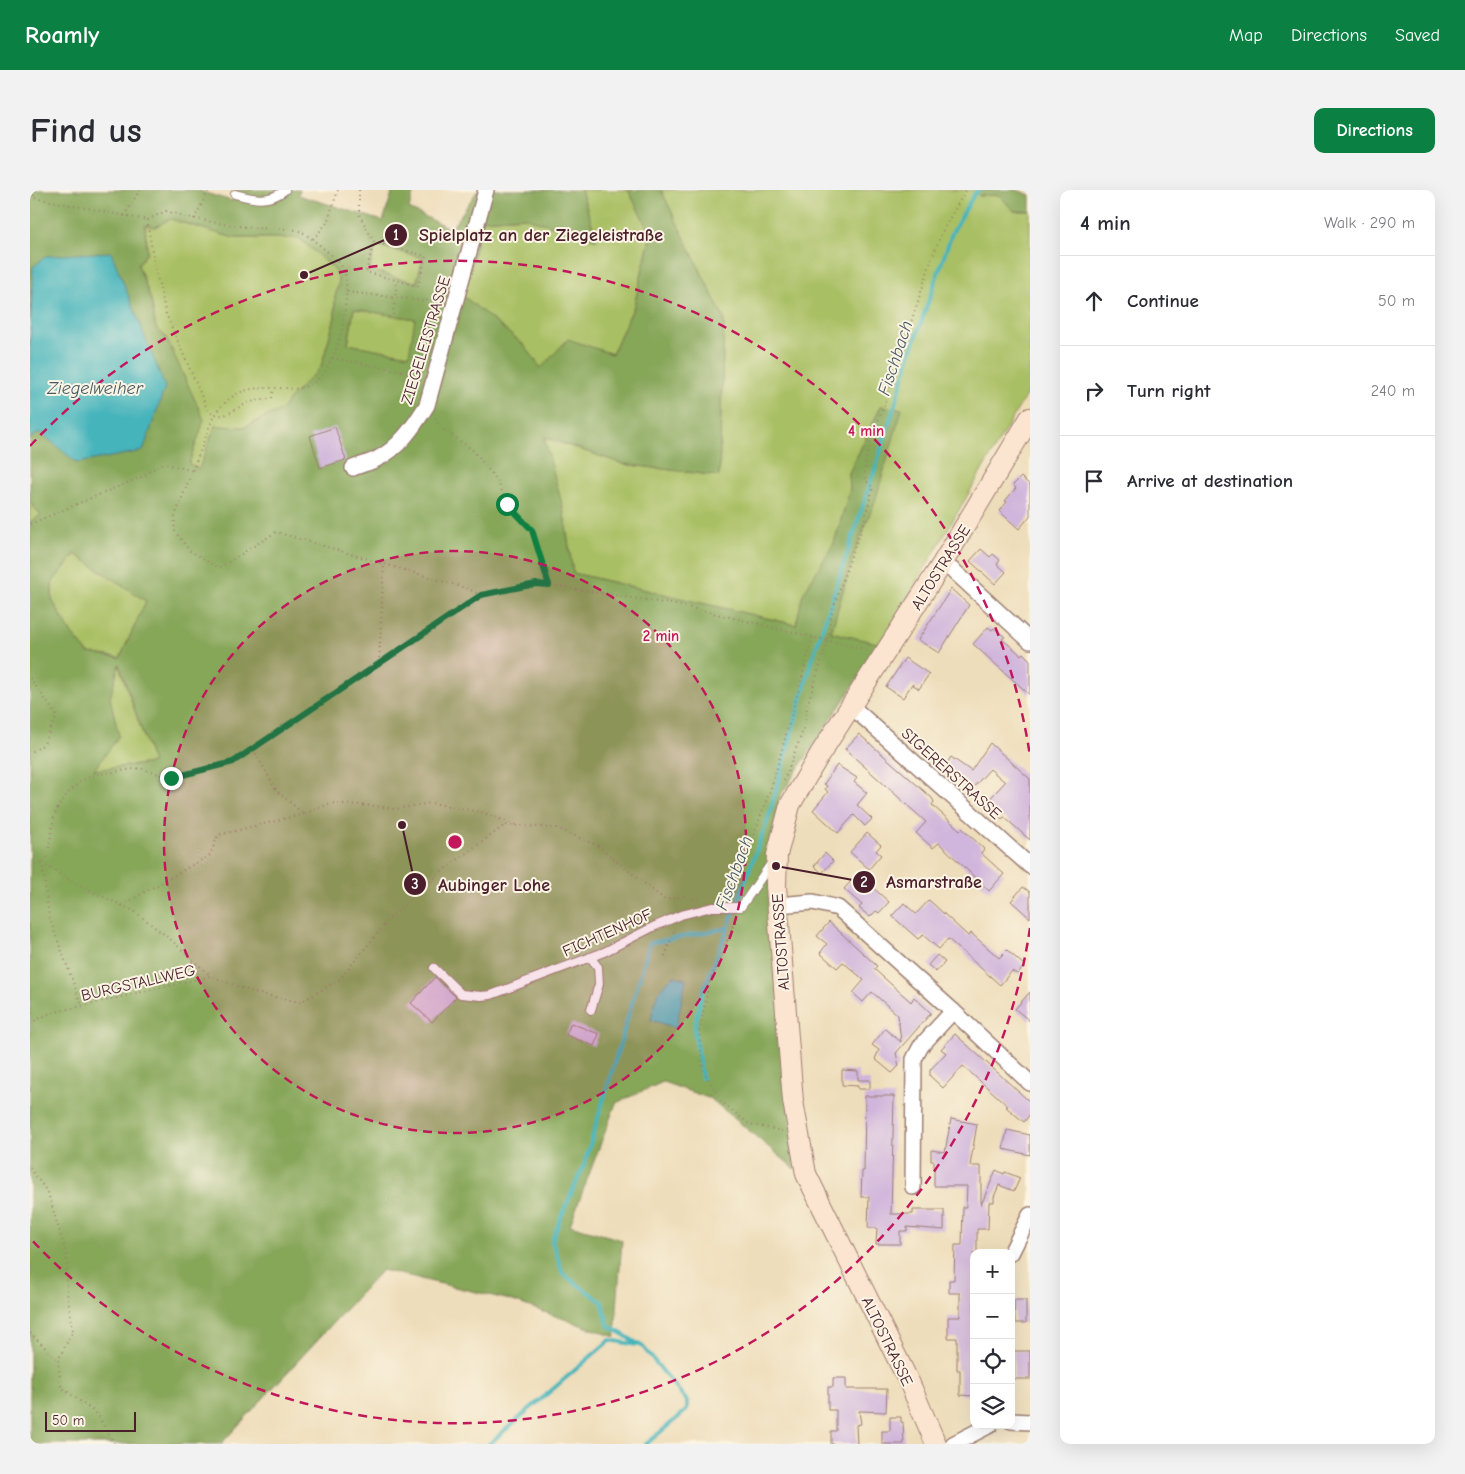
<!DOCTYPE html>
<html lang="en">
<head>
<meta charset="utf-8">
<style>
	body { margin:0; font-family:"Comic Neue",sans-serif; background:#f2f2f3; color:#2b2b33 }
	.controls { position:absolute; right:15px; bottom:15px; display:grid; overflow:hidden; border-radius:10px; box-shadow:0 5px 20px #0002 }
	.controls button { width:45px; height:45px; display:grid; place-items:center; padding:0; border:0; border-bottom:1px solid #e1e1e2; background:#fff; color:#2b2b33; font:25px sans-serif }
	.scale { position:absolute; left:15px; bottom:12px; width:91px; box-sizing:border-box; padding-left:5px; border:2px solid #4a1f2b; border-top:0; font-size:14px; line-height:18px; white-space:nowrap; color:#4a1f2b; -webkit-text-stroke:4px #fcf5e5; paint-order:stroke }
	.stop { position:absolute; width:15px; height:15px; margin:-11px; border:4px solid #0b8043; border-radius:50%; background:#fff }
	.stop.end { background:#0b8043; border-color:#fff; box-shadow:0 1px 5px #0008 }
	.list { margin:0; padding:0; list-style:none }
	h2 { display:flex; justify-content:space-between; align-items:center; height:65px; margin:0; padding:0 20px; font-size:21px }
	h2 small { font-size:16px; font-weight:400; color:#7c7c81 }
	.list li { display:grid; grid-template-columns:32px 1fr auto; gap:15px; align-items:center; box-sizing:border-box; height:90px; padding:0 20px; border-top:1px solid #e1e1e2 }
	.list b { display:block; font-size:19px; white-space:nowrap }
	.list em { font-size:16px; font-style:normal; color:#7c7c81 }
	.icon { flex:none; width:28px; height:28px; fill:none; stroke:currentColor; stroke-width:2; stroke-linecap:round; stroke-linejoin:round }
	.map { position:relative; flex:none; width:1000px; height:1254px; overflow:hidden; border-radius:10px }
	header { display:flex; align-items:center; gap:30px; box-sizing:border-box; height:70px; padding:0 25px; background:#0b8043; color:#fff }
	header strong { font-size:24px }
	nav { display:flex; gap:28px; margin-inline-start:auto; font-size:18px }
	.intro { display:flex; align-items:center; justify-content:space-between; box-sizing:border-box; height:120px; padding:0 30px }
	h1 { margin:0; font-size:35px }
	.button { padding:12px 22px; border-radius:10px; background:#0b8043; color:#fff; font-size:18px; font-weight:700 }
	main { display:flex; gap:30px; padding:0 30px }
	aside { flex:1; background:#fff; border-radius:10px; box-shadow:0 5px 20px #0002 }
	.map>svg:first-child { display:block }
</style>
</head>
<body>
<header>
<strong>Roamly</strong>
<nav><a>Map</a><a>Directions</a><a>Saved</a></nav>
</header>
<div class="intro"><h1>Find us</h1><a class="button">Directions</a></div>
<main>
<div class="map">
<svg width="1000" height="1254" viewBox="0 0 1000 1254">
	<rect width="100%" height="100%" fill="#fcf5e5"/>
	<filter id="ink" filterUnits="userSpaceOnUse"><feTurbulence type="fractalNoise" baseFrequency=".02" numOctaves="2"/><feDisplacementMap in="SourceGraphic" scale="10" xChannelSelector="R" yChannelSelector="G"/><feConvolveMatrix kernelMatrix="1 2 1 2 8 2 1 2 1" color-interpolation-filters="sRGB"/></filter>
	<filter id="wash" filterUnits="userSpaceOnUse"><feTurbulence type="fractalNoise" baseFrequency=".0096" numOctaves="4" result="noise"/><feDisplacementMap in="SourceGraphic" scale="20" xChannelSelector="R" yChannelSelector="G"/><feGaussianBlur stdDeviation="1.12" result="paint"/><feColorMatrix in="noise" values="0 0 0 0 0 0 0 0 0 0 0 0 0 0 0 0 0 1.4 0 .05"/><feComposite in="paint" operator="in"/></filter>
	<g filter="url(#wash)">
		<rect width="100%" height="100%" fill="#eeddba"/>
		<!-- green -->
		<g fill="#a9bf63" stroke="#7a6f47">
			<polygon points="551,0 598,0 621,44 604,116 582,164 538,150 511,179 495,156 433,106 452,30 494,27 567,50"/>
			<polygon points="631,0 946,0 950,6 969,4 984,21 1000,21 1000,198 851,454 801,443 823,366 845,311 871,219 851,216 819,283 820,300 804,353 773,404 766,435 543,383 533,318 513,247 593,274 689,286 694,129"/>
			<polygon points="140,29 204,48 269,48 305,79 309,91 305,107 305,127 291,177 260,208 253,219 215,237 185,236 169,279 158,274 136,147 126,138 121,110 108,75 117,62 115,35 125,37"/>
			<polygon points="346,55 393,68 386,93 339,80"/>
			<polygon points="324,119 386,129 379,165 318,155"/>
			<polygon points="0,312 11,325 0,332"/>
			<polygon points="46,364 116,411 90,468 58,463 42,444 22,410 22,392"/>
			<polygon points="88,473 123,573 63,580 88,546 80,508"/>
		</g>
		<!-- forest -->
		<g fill="#86a659" stroke="#686242" fill-rule="evenodd">
			<path d="M0,0H166L202,11L206,0H270L268,5L353,31L363,0H384L379,19L421,39L448,0H551L567,50L494,27L452,30L433,106L495,156L511,178L538,149L582,164L604,116L621,44L598,0H631L694,129L689,286L593,274L514,247L533,318L543,383L766,435L773,404L804,353L820,300L819,283L851,216L872,219L845,311L823,366L801,442L851,454L750,606L738,664L765,979L681,909L633,892L586,913L540,1035L592,1050L585,1147L480,1110L352,1080L191,1254H0V332L11,325L0,312V249L10,241L47,273L3,77L0,157ZM140,29L204,48H269L304,79L309,91L305,107V127L291,177L260,208L252,219L215,237L185,236L169,279L159,274L174,230L136,147L126,138L121,110L108,75L117,62L115,35L125,37ZM346,55L393,68L387,93L339,80ZM324,119L385,129L379,165L318,154ZM45,364L116,411L90,468L58,463L42,444L22,410V393ZM89,474L123,573L64,580L89,546L80,508Z"/>
			<polygon points="946,0 987,0 1000,5 1000,21 984,21 969,5 949,6"/>
		</g>
		<!-- water -->
		<g fill="#44b4bb" stroke="#476a73">
			<polygon points="81,62 135,197 113,261 47,273 10,242 0,249 0,157 3,77 16,66"/>
			<path d="M644,786L656,789L646,838L621,830C626,807 625,801 644,786Z"/>
		</g>
		<g fill="none" stroke-linecap="round" stroke-linejoin="round">
			<!-- stream -->
			<g stroke="#44b4bb" stroke-width="4">
				<polyline points="672,888 664,839 672,803 698,738"/>
				<polyline points="459,1254 580,1150 607,1155"/>
				<polyline points="616,1254 657,1220 657,1211 613,1157 578,1135 572,1112 533,1084 522,1051 530,1029 554,975 620,753 698,738 738,629 783,467 846,276 883,156 922,43 945,3 949,0"/>
			</g>
		</g>
		<g id="blocks">
			<!-- building -->
			<g fill="#d0b5dc">
				<polygon points="305,237 316,270 290,278 280,246"/>
				<polygon points="991,287 1000,295 1000,326 989,339 969,321 977,312 975,311 986,298 983,295"/>
				<polygon points="951,359 960,367 963,364 970,370 967,374 976,382 965,394 940,371"/>
				<polygon points="921,399 939,415 909,463 888,450"/>
				<polygon points="958,437 962,440 964,438 975,447 972,449 991,465 993,463 1000,470 1000,505 943,454"/>
				<polygon points="875,468 899,484 889,499 882,494 873,508 856,497"/>
				<polygon points="829,544 902,608 904,612 902,615 930,640 932,638 954,659 951,663 974,684 959,701 909,653 903,658 886,643 896,632 815,559"/>
				<polygon points="960,553 1000,589 1000,650 974,627 972,629 960,619 961,618 956,613 975,592 960,579 941,600 914,578 921,567 941,581"/>
				<polygon points="807,575 827,588 824,592 837,603 827,615 842,629 835,636 824,625 808,643 783,620 798,602 795,599 797,596 794,594"/>
				<polygon points="837,643 851,655 846,661 851,665 839,679 820,662"/>
				<polygon points="795,663 803,671 792,683 784,676"/>
				<polygon points="830,686 859,712 849,723 846,721 840,727 829,718 832,715 814,699 821,691 824,693"/>
				<polygon points="993,697 1000,702 1000,728 981,711"/>
				<polygon points="899,710 938,746 941,743 969,768 977,760 995,776 987,784 982,781 970,795 918,749 909,759 893,745 888,749 862,726 874,713 886,724"/>
				<polygon points="799,732 847,776 844,779 881,812 884,807 901,823 866,863 869,876 862,883 845,869 849,860 842,855 855,839 871,852 868,825 842,802 833,812 823,803 834,790 813,772 807,778 790,763 797,754 787,746"/>
				<polygon points="907,765 915,772 906,782 898,775"/>
				<polygon points="405,787 426,807 402,832 381,813"/>
				<polygon points="1000,802 1000,831 985,819"/>
				<polygon points="541,833 569,844 564,856 536,845"/>
				<polygon points="925,844 1000,912 1000,924 994,932 976,917 978,916 933,876 913,898 900,886 900,880 916,863 911,859"/>
				<polygon points="812,880 828,881 828,890 840,890 840,899 828,899 828,896 812,895"/>
				<polygon points="835,906 864,906 861,1024 883,1024 883,1020 914,1020 914,1040 877,1037 877,1041 870,1041 870,1054 846,1054 847,1038 838,1038 839,1007 831,1007 832,981 834,981"/>
				<polygon points="921,929 947,934 940,976 951,976 951,1015 966,980 974,984 975,982 990,988 984,1001 969,995 964,1007 964,1012 959,1012 958,1039 947,1039 947,1063 944,1063 944,1206 930,1205 930,1180 927,1180 927,1148 918,1148 918,1127 930,1127 930,1103 919,1103 919,1090 924,1090 925,1055 932,1055 933,1017 936,1017 937,996 904,996 904,971 901,971 901,960 915,962"/>
				<polygon points="977,940 1000,945 1000,965 973,959"/>
				<polygon points="984,1110 996,1110 996,1133 985,1133"/>
				<rect x="984" y="1161" width="16" height="28"/>
				<polygon points="803,1188 816,1188 816,1199 857,1199 856,1222 829,1221 831,1234 826,1235 827,1254 801,1254 801,1241 806,1241 806,1220 798,1220 798,1197 803,1197"/>
				<polygon points="860,1227 871,1227 871,1232 873,1232 874,1254 852,1254 852,1241 860,1241"/>
			</g>
		</g>
	</g>
	<g filter="url(#ink)">
		<use href="#blocks" fill-opacity="0" stroke="#9c7e72" stroke-width="1"/>
		<g fill="none" stroke-linecap="round" stroke-linejoin="round">
			<!-- lane casing -->
			<g stroke="#9c7e72" stroke-width="10">
				<g id="lane">
					<path d="M205,4C224,9 239,13 255,0"/>
					<polyline points="560,767 568,777 569,794 561,820"/>
					<polyline points="404,778 431,804 451,806 461,805 574,762 623,737 651,725 682,717 711,717 742,672"/>
				</g>
			</g>
			<!-- street casing -->
			<g stroke="#9c7e72" stroke-width="18">
				<g id="street">
					<path d="M323,278C330,275 338,273 345,270C369,259 384,236 397,215L456,0"/>
					<polyline points="912,374 924,381 1000,451"/>
					<polyline points="821,516 1000,676"/>
					<polyline points="748,715 783,712 808,718 923,821 1000,893"/>
					<polyline points="883,997 884,869 891,856 923,821"/>
					<polyline points="981,1063 1000,1025"/>
					<polyline points="981,1231 1000,1232"/>
					<polyline points="923,1254 960,1235"/>
				</g>
			</g>
			<!-- secondary casing -->
			<g stroke="#9c7e72" stroke-width="22">
				<polyline id="secondary" points="906,1254 880,1194 776,984 763,911 746,696 747,665 760,615 790,564 912,374 1000,228"/>
			</g>
			<!-- path -->
			<g stroke="#9c7e72" stroke-width="2" stroke-dasharray="1 4" stroke-linecap="butt">
				<polyline points="3,0 4,8"/>
				<polyline points="329,0 329,24 344,52 336,82 388,96 396,66 344,52"/>
				<path d="M0,7L117,30L136,21C166,30 196,35 226,38C239,39 260,37 272,42C279,46 308,69 312,77C320,90 315,115 314,129C312,147 300,183 283,193C272,199 267,199 254,198C220,198 207,196 184,225L145,326L144,340L159,360L189,378L246,342L436,398L451,405"/>
				<polyline points="94,26 110,0"/>
				<polyline points="164,29 179,0"/>
				<path d="M117,30L125,78L136,124L178,221C195,232 202,219 218,213C226,210 235,210 242,208L244,199"/>
				<polyline points="283,49 297,33 308,0"/>
				<polyline points="317,102 395,111 413,106"/>
				<polyline points="363,125 367,90"/>
				<polyline points="302,168 368,180 390,186"/>
				<polyline points="405,228 409,236 444,261 468,292 477,314 502,340 519,395"/>
				<polyline points="0,334 111,287 133,273 163,281"/>
				<polyline points="349,473 354,374"/>
				<polyline points="0,488 27,526 13,555 0,563"/>
				<polyline points="223,559 247,601 274,624 301,613 345,616 365,619 401,613 451,622 486,635"/>
				<path d="M754,591L775,535L777,516L798,450L801,425L822,363L833,336L843,297C842,297 837,292 837,292C829,276 846,235 853,219L902,68L913,40L936,0"/>
				<polyline points="12,673 46,694 104,721 140,749 181,786"/>
				<polyline points="12,673 19,727 52,816"/>
				<polyline points="0,676 12,673 17,669 24,627 29,615 38,603 51,591 64,585 110,578 141,588 203,572 451,405 506,394 519,395 653,416 783,447 839,460"/>
				<polyline points="702,706 743,592 783,447"/>
				<polyline points="92,715 180,665 188,645 274,624"/>
				<polyline points="707,727 679,794 669,842 673,880 692,912 719,934 752,941"/>
				<polyline points="635,766 645,738"/>
				<polyline points="0,833 21,823 181,786 225,803 271,812 310,789 360,728 412,681 475,635 527,638 568,656 635,710 654,706 668,710"/>
				<polyline points="0,978 18,1003 37,1066 37,1103 43,1141 28,1170 31,1197 67,1224 84,1254"/>
				<polyline points="0,1143 28,1170"/>
			</g>
			<!-- lane -->
			<use href="#lane" stroke="#fff" stroke-width="8"/>
			<!-- street -->
			<use href="#street" stroke="#fff" stroke-width="15"/>
			<!-- secondary -->
			<use href="#secondary" stroke="#fce5d0" stroke-width="20"/>
		</g>
	</g>
	<g fill="none" stroke-linecap="round" stroke-linejoin="round" filter="url(#ink)">
		<!-- route -->
		<polyline stroke="#0b8043" stroke-width="6" points="141,588 203,572 451,405 506,394 519,395 502,340 477,314"/>
	</g>
	<!-- distance rings -->
	<circle cx="425" cy="652" r="291" fill="#c2185b" fill-opacity=".12"/>
	<g fill="none" stroke="#c2185b" stroke-width="2.5" stroke-dasharray="9 6">
		<circle cx="425" cy="652" r="291"/>
		<path d="M1000 738A581 581 0 0 1 0 1048M0 256A581 581 0 0 1 1000 566"/>
	</g>
	<g text-anchor="middle" stroke-width="4" stroke-linejoin="round" paint-order="stroke">
		<!-- street labels -->
		<g font-size="16" fill="#4a1f2b" stroke="#fcf5e5">
			<text transform="translate(395 150) rotate(-73)" y="6">ZIEGELEISTRASSE</text>
			<text transform="translate(910 377) rotate(-58)" y="6">ALTOSTRASSE</text>
			<text transform="translate(922 583) rotate(42)" y="6">SIGERERSTRASSE</text>
			<text transform="translate(577 742) rotate(-24)" y="6">FICHTENHOF</text>
			<text transform="translate(750 752) rotate(-94)" y="6">ALTOSTRASSE</text>
			<text transform="translate(108 792) rotate(-13)" y="6">BURGSTALLWEG</text>
			<text transform="translate(858 1151) rotate(64)" y="6">ALTOSTRASSE</text>
		</g>
		<!-- water labels -->
		<g font-size="18" font-style="italic" fill="#485b65" stroke="#fcf5e5">
			<text transform="translate(865 168) rotate(-72)" y="6">Fischbach</text>
			<text x="65" y="204">Ziegelweiher</text>
			<text transform="translate(704 683) rotate(-70)" y="6">Fischbach</text>
		</g>
	</g>
	<circle cx="425" cy="652" r="8" fill="#c2185b" stroke="#fcf5e5" stroke-width="2.5"/>
	<g font-size="15" text-anchor="middle" font-weight="bold" fill="#c2185b" stroke="#fcf5e5" stroke-width="4" stroke-linejoin="round" paint-order="stroke">
		<text x="836" y="246">4 min</text>
		<text x="631" y="451">2 min</text>
	</g>
	<!-- callouts -->
	<path fill="none" stroke="#4a1f2b" stroke-width="2" d="M274 85L366 45M746 676L834 692M372 635L385 694"/>
	<g fill="#4a1f2b" stroke="#fcf5e5" stroke-width="2">
		<circle cx="274" cy="85" r="5"/>
		<circle cx="746" cy="676" r="5"/>
		<circle cx="372" cy="635" r="5"/>
		<circle cx="366" cy="45" r="12"/>
		<circle cx="834" cy="692" r="12"/>
		<circle cx="385" cy="694" r="12"/>
	</g>
	<g font-size="15" text-anchor="middle" font-weight="bold" fill="#fff">
		<text x="366" y="50">1</text>
		<text x="834" y="697">2</text>
		<text x="385" y="699">3</text>
	</g>
	<g font-size="18" text-anchor="middle" font-weight="bold" fill="#4a1f2b" stroke="#fcf5e5" stroke-width="4" stroke-linejoin="round" paint-order="stroke">
		<text x="511" y="51">Spielplatz an der Ziegeleistraße</text>
		<text x="904" y="698">Asmarstraße</text>
		<text x="464" y="701">Aubinger Lohe</text>
	</g>
</svg>
<div class="controls">
<button>+</button>
<button>−</button>
<button><svg class="icon" aria-label="locate" viewBox="0 0 24 24"><circle cx="12" cy="12" r="6"/><path d="M12 2v4M12 18v4M2 12h4M18 12h4"/></svg></button>
<button><svg class="icon" aria-label="layers" viewBox="0 0 24 24"><path d="M12 4l9 5-9 5-9-5zM3 14l9 5 9-5"/></svg></button>
</div>
<div class="scale">50 m</div>
<div class="stop" style="left:477px;top:314px"></div>
<div class="stop end" style="left:141px;top:588px"></div>
</div>
<aside>
<h2>4 min<small>Walk · 290 m</small></h2>
<ul class="list">
<li><svg class="icon" aria-label="ahead" viewBox="0 0 24 24"><path d="M12 20V5M6 11l6-6 6 6"/></svg><div><b>Continue</b></div><em>50 m</em></li>
<li><svg class="icon" aria-label="right" viewBox="0 0 24 24"><path d="M7 20v-9h11M14 6l5 5-5 5"/></svg><div><b>Turn right</b></div><em>240 m</em></li>
<li><svg class="icon" aria-label="arrive" viewBox="0 0 24 24"><path d="M6 21V4h12l-3 4 3 4H6"/></svg><div><b>Arrive at destination</b></div></li>
</ul>
</aside>
</main>
</body>
</html>
